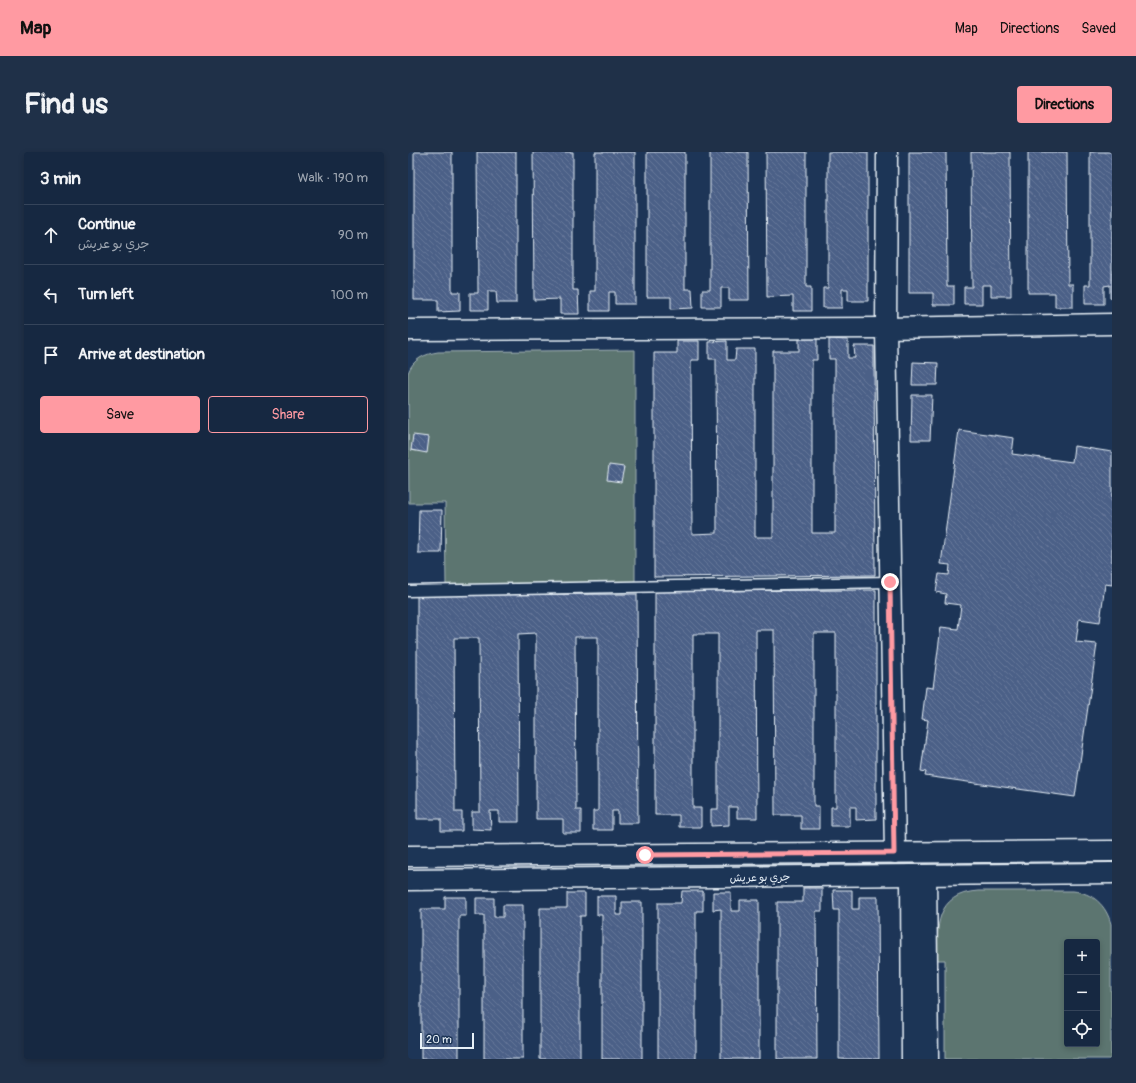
<!DOCTYPE html>
<html lang="en">
<head>
<meta charset="utf-8">
<style>
	body { margin:0; font-family:Pangolin,"Playpen Sans Arabic",sans-serif; background:#1f3048; color:#f1f3f6 }
	.controls { position:absolute; right:12px; bottom:12px; display:grid; overflow:hidden; border-radius:4px; box-shadow:0 2px 6px #0003 }
	.controls button { width:36px; height:36px; display:grid; place-items:center; padding:0; border:0; border-bottom:1px solid #35445a; background:#162841; color:#f1f3f6; font:20px sans-serif }
	.scale { position:absolute; left:12px; bottom:10px; width:54px; box-sizing:border-box; padding-left:4px; border:2px solid #e8f1f8; border-top:0; font-size:11px; line-height:14px; white-space:nowrap; color:#e8f1f8; -webkit-text-stroke:3px #1d3557; paint-order:stroke }
	.stop { position:absolute; width:12px; height:12px; margin:-9px; border:3px solid #ff9aa2; border-radius:50%; background:#fff }
	.stop.end { background:#ff9aa2; border-color:#fff; box-shadow:0 1px 4px #0008 }
	.list { margin:0; padding:0; list-style:none }
	h2 { display:flex; justify-content:space-between; align-items:center; height:52px; margin:0; padding:0 16px; font-size:17px }
	h2 small { font-size:13px; font-weight:400; color:#9ea6b1 }
	.list li { display:grid; grid-template-columns:26px 1fr auto; gap:12px; align-items:center; box-sizing:border-box; height:60px; padding:0 16px; border-top:1px solid #35445a }
	.list b { display:block; font-size:15px; white-space:nowrap }
	.list p { margin:0; font-size:13px; white-space:nowrap; color:#9ea6b1 }
	.list em { font-size:13px; font-style:normal; color:#9ea6b1 }
	.actions { display:flex; gap:8px; padding:12px 16px }
	.actions a { flex:1; padding:9px 0; border:1px solid #ff9aa2; border-radius:4px; text-align:center; font-size:14px; color:#ff9aa2 }
	.actions .main { background:#ff9aa2; color:#111 }
	.icon { flex:none; width:22px; height:22px; fill:none; stroke:currentColor; stroke-width:2; stroke-linecap:round; stroke-linejoin:round }
	.map { position:relative; flex:none; width:704px; height:907px; overflow:hidden; border-radius:4px }
	header { display:flex; align-items:center; gap:24px; box-sizing:border-box; height:56px; padding:0 20px; background:#ff9aa2; color:#111 }
	header strong { font-size:19px }
	nav { display:flex; gap:22px; margin-inline-start:auto; font-size:14px }
	.intro { display:flex; align-items:center; justify-content:space-between; box-sizing:border-box; height:96px; padding:0 24px }
	h1 { margin:0; font-size:28px }
	.button { padding:10px 18px; border-radius:4px; background:#ff9aa2; color:#111; font-size:14px; font-weight:700 }
	main { display:flex; gap:24px; padding:0 24px }
	aside { flex:1; background:#162841; border-radius:4px; box-shadow:0 2px 6px #0003 }
	.map>svg:first-child { display:block }
</style>
</head>
<body>
<header>
<strong>Map</strong>
<nav><a>Map</a><a>Directions</a><a>Saved</a></nav>
</header>
<div class="intro"><h1>Find us</h1><a class="button">Directions</a></div>
<main>
<aside>
<h2>3 min<small>Walk · 190 m</small></h2>
<ul class="list">
<li><svg class="icon" aria-label="ahead" viewBox="0 0 24 24"><path d="M12 20V5M6 11l6-6 6 6"/></svg><div><b>Continue</b><p>جري بو عريش</p></div><em>90 m</em></li>
<li><svg class="icon" aria-label="left" viewBox="0 0 24 24"><path d="M17 20v-9H6M10 6l-5 5 5 5"/></svg><div><b>Turn left</b></div><em>100 m</em></li>
<li><svg class="icon" aria-label="arrive" viewBox="0 0 24 24"><path d="M6 21V4h12l-3 4 3 4H6"/></svg><div><b>Arrive at destination</b></div></li>
</ul>
<div class="actions"><a class="main">Save</a><a>Share</a></div>
</aside>
<div class="map">
<svg width="704" height="907" viewBox="0 0 704 907">
	<defs>
		<pattern id="building-back-hatch" width="6" height="6" patternUnits="userSpaceOnUse"><rect width="6" height="6" fill="#4c6087"/><path d="M-1 5l2 2M0 0l6 6M5-1l2 2" fill="none" stroke="#679"/></pattern>
	</defs>
	<rect width="100%" height="100%" fill="#1d3557"/>
	<filter id="ink" filterUnits="userSpaceOnUse"><feTurbulence type="fractalNoise" baseFrequency=".025" numOctaves="2"/><feDisplacementMap in="SourceGraphic" scale="8" xChannelSelector="R" yChannelSelector="G"/><feConvolveMatrix kernelMatrix="1 2 1 2 8 2 1 2 1" color-interpolation-filters="sRGB"/></filter>
	<g filter="url(#ink)">
		<!-- park -->
		<g fill="#5c7470" stroke="#a2b2b4" fill-rule="evenodd">
			<path d="M227,198V430L38,433L37,351H1L0,221C5,207 17,202 30,200Z"/>
			<path d="M570,739H665C685,741 698,753 703,772V907H537V808H529C529,775 527,742 570,739ZM659,790H689V892H659Z"/>
		</g>
		<!-- building -->
		<g fill="url(#building-back-hatch)" stroke="#e8f1f8">
			<polygon points="6,0 44,0 44,140 52,140 52,159 30,160 30,148 6,148"/>
			<polygon points="69,0 108,0 108,151 89,151 88,139 80,139 80,158 62,158 62,141 70,141"/>
			<polygon points="125,0 165,0 165,138 170,138 171,162 152,162 152,147 126,148"/>
			<polygon points="187,0 227,0 227,152 207,152 207,140 201,140 201,159 182,159 182,139 187,139"/>
			<polygon points="239,0 277,0 277,137 284,137 285,156 263,157 263,145 239,145"/>
			<polygon points="302,0 340,0 341,148 321,148 321,136 313,136 313,155 294,155 294,138 302,138"/>
			<polygon points="358,0 398,0 398,135 403,135 403,159 385,159 385,144 359,145"/>
			<polygon points="420,0 460,0 460,149 440,149 440,137 434,137 434,156 415,156 415,136 420,136"/>
			<polygon points="501,0 538,0 539,134 546,134 546,153 525,153 525,141 501,141"/>
			<polygon points="563,0 602,0 603,144 583,144 583,133 574,133 574,152 556,152 556,135 564,135"/>
			<polygon points="620,0 659,0 660,132 665,132 665,155 647,155 647,141 620,141"/>
			<polygon points="682,0 704,0 704,146 702,146 702,133 696,134 696,152 677,152 677,133 682,133"/>
			<polygon points="391,185 409,185 409,208 404,208 404,381 427,381 427,207 421,207 421,187 440,188 440,206 447,206 446,194 466,194 467,423 246,425 246,201 269,201 269,189 291,189 291,208 283,208 284,382 309,381 308,207 301,207 301,190 319,189 319,208 327,208 328,197 347,197 347,385 365,385 365,199 391,199"/>
			<polygon points="505,210 530,211 529,233 504,233"/>
			<polygon points="504,243 524,243 522,288 503,288"/>
			<polygon points="551,278 606,286 604,302 664,310 666,294 704,300 704,433 697,432 692,470 671,467 668,490 689,492 667,645 517,624 518,620 513,619 520,568 514,567 518,535 525,536 533,475 550,477 553,453 537,451 538,442 528,440 531,422 541,423 542,413 533,412"/>
			<polygon points="5,283 21,285 19,301 3,298"/>
			<polygon points="201,313 216,315 213,330 199,328"/>
			<polygon points="11,358 34,358 33,401 10,401"/>
			<polygon points="468,438 468,667 448,668 448,655 442,655 442,674 423,674 423,655 428,655 428,481 406,481 406,654 411,654 411,677 393,677 393,663 367,663 366,478 348,478 349,666 329,666 329,655 321,655 321,673 303,674 303,657 310,657 310,482 285,482 285,656 293,656 293,675 271,675 271,663 247,663 247,439"/>
			<polygon points="229,442 230,671 210,671 210,659 204,659 204,678 185,678 185,659 190,659 190,485 167,485 168,658 173,658 173,681 155,681 155,667 128,667 128,481 110,482 111,670 91,670 91,659 82,659 83,678 64,677 64,660 72,660 71,486 46,486 47,660 54,660 54,679 33,679 33,667 9,667 9,443"/>
			<polygon points="395,736 414,736 414,759 408,759 409,907 369,907 369,750 395,750"/>
			<polygon points="425,738 444,738 444,757 451,757 451,745 470,745 471,907 431,907 431,758 426,758"/>
			<polygon points="274,739 295,739 295,759 288,759 288,907 250,907 250,751 273,751"/>
			<polygon points="305,740 323,740 323,759 332,759 332,748 351,748 351,907 313,907 313,757 305,758"/>
			<polygon points="159,741 177,741 177,764 172,764 172,907 132,907 132,756 159,756"/>
			<polygon points="189,744 208,744 208,763 214,763 214,750 234,750 234,907 194,907 194,763 189,763"/>
			<polygon points="37,745 58,745 58,764 51,764 51,907 13,907 13,757 37,757"/>
			<polygon points="68,746 86,746 86,765 95,765 95,753 115,753 115,907 76,907 76,763 68,763"/>
		</g>
		<g fill="none" stroke-linecap="round" stroke-linejoin="round">
			<!-- lane casing -->
			<g stroke="#e8f1f8" stroke-width="13">
				<polyline id="lane" points="0,439 482,430"/>
			</g>
			<!-- street casing -->
			<g stroke="#e8f1f8" stroke-width="23">
				<g id="street">
					<polyline points="479,0 478,176 487,701"/>
					<polyline points="0,178 478,176 704,172"/>
					<polyline points="0,704 704,699"/>
					<polyline points="503,723 504,907"/>
					<polyline points="518,723 520,907"/>
					<polyline points="0,728 704,721"/>
				</g>
			</g>
			<!-- lane -->
			<use href="#lane" stroke="#1d3557" stroke-width="10"/>
			<!-- street -->
			<use href="#street" stroke="#1d3557" stroke-width="20"/>
		</g>
	</g>
	<g fill="none" stroke-linecap="round" stroke-linejoin="round" filter="url(#ink)">
		<!-- route -->
		<polyline stroke="#ff9aa2" stroke-width="5" points="237,703 486,701 482,430"/>
	</g>
	<g text-anchor="middle" stroke-width="4" stroke-linejoin="round" paint-order="stroke">
		<!-- street labels -->
		<g font-size="11" fill="#e8f1f8" stroke="#1d3557">
			<text transform="translate(352 725) rotate(-1)" y="4">جري بو عريش</text>
		</g>
	</g>
</svg>
<div class="controls">
<button>+</button>
<button>−</button>
<button><svg class="icon" aria-label="locate" viewBox="0 0 24 24"><circle cx="12" cy="12" r="6"/><path d="M12 2v4M12 18v4M2 12h4M18 12h4"/></svg></button>
</div>
<div class="scale">20 m</div>
<div class="stop" style="left:237px;top:703px"></div>
<div class="stop end" style="left:482px;top:430px"></div>
</div>
</main>
</body>
</html>
